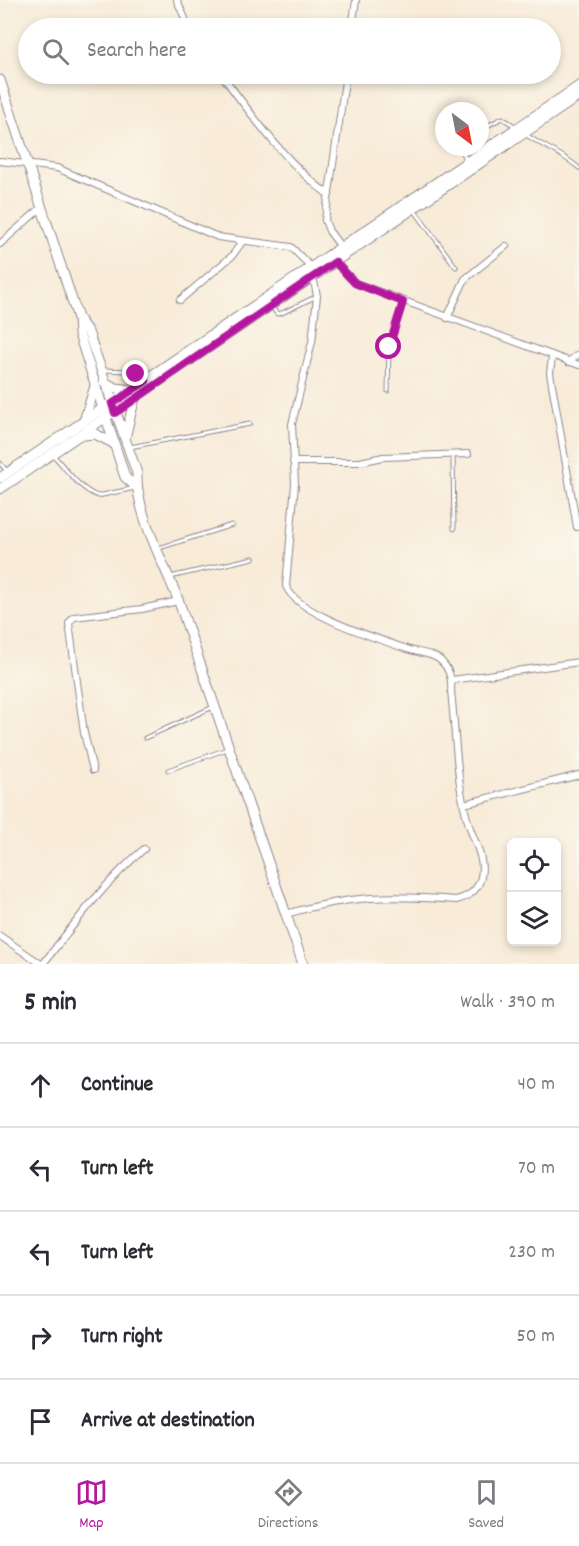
<!DOCTYPE html>
<html lang="en">
<head>
<meta charset="utf-8">
<style>
	body { margin:0; font-family:Dekko,sans-serif; background:#f2f2f3; color:#2b2b33 }
	.controls { position:absolute; right:18px; bottom:18px; display:grid; overflow:hidden; border-radius:9px; box-shadow:0 3px 9px #0003 }
	.controls button { width:54px; height:54px; display:grid; place-items:center; padding:0; border:0; border-bottom:2px solid #e1e1e2; background:#fff; color:#2b2b33; font:30px sans-serif }
	.compass { position:absolute; left:435px; top:102px; width:54px; height:54px; border-radius:50%; background:#fff; box-shadow:0 3px 9px #0003; rotate:148deg }
	.stop { position:absolute; width:18px; height:18px; margin:-14px; border:4px solid #b5179e; border-radius:50%; background:#fff }
	.stop.end { background:#b5179e; border-color:#fff; box-shadow:0 2px 6px #0008 }
	.list { margin:0; padding:0; list-style:none }
	h2 { display:flex; justify-content:space-between; align-items:center; height:78px; margin:0; padding:0 24px; font-size:26px }
	h2 small { font-size:20px; font-weight:400; color:#7c7c81 }
	.list li { display:grid; grid-template-columns:39px 1fr auto; gap:18px; align-items:center; box-sizing:border-box; height:84px; padding:0 24px; border-top:2px solid #e1e1e2 }
	.list b { display:block; font-size:22px; white-space:nowrap }
	.list em { font-size:20px; font-style:normal; color:#7c7c81 }
	.icon { flex:none; width:33px; height:33px; fill:none; stroke:currentColor; stroke-width:2; stroke-linecap:round; stroke-linejoin:round }
	.map { position:relative; flex:none; width:579px; height:964px; overflow:hidden }
	.search { position:absolute; background:#fff; box-shadow:0 3px 9px #0003; left:18px; right:18px; top:18px; height:66px; display:flex; align-items:center; gap:15px; box-sizing:border-box; padding:0 21px; border-radius:33px; color:#7c7c81; font-size:22px }
	.sheet { height:498px; background:#fff }
	nav { display:flex; justify-content:space-around; align-items:center; box-sizing:border-box; height:84px; border-top:2px solid #e1e1e2; background:#fff; font-size:16px; color:#7c7c81 }
	nav a { display:grid; justify-items:center; gap:3px }
	nav .on { color:#b5179e }
	.map>svg:first-child { display:block }
</style>
</head>
<body>
<div class="map">
<svg width="579" height="964" viewBox="0 0 579 964">
	<rect width="100%" height="100%" fill="#fbf7ec"/>
	<filter id="ink" filterUnits="userSpaceOnUse"><feTurbulence type="fractalNoise" baseFrequency=".0167" numOctaves="2"/><feDisplacementMap in="SourceGraphic" scale="12" xChannelSelector="R" yChannelSelector="G"/><feConvolveMatrix kernelMatrix="1 2 1 2 8 2 1 2 1" color-interpolation-filters="sRGB"/></filter>
	<filter id="wash" filterUnits="userSpaceOnUse"><feTurbulence type="fractalNoise" baseFrequency=".008" numOctaves="4" result="noise"/><feDisplacementMap in="SourceGraphic" scale="24" xChannelSelector="R" yChannelSelector="G"/><feGaussianBlur stdDeviation="1.35" result="paint"/><feColorMatrix in="noise" values="0 0 0 0 0 0 0 0 0 0 0 0 0 0 0 0 0 1.4 0 .05"/><feComposite in="paint" operator="in"/></filter>
	<g filter="url(#wash)">
		<rect width="100%" height="100%" fill="#f8ebd8"/>
	</g>
	<g filter="url(#ink)">
		<g fill="none" stroke-linecap="round" stroke-linejoin="round">
			<!-- service casing -->
			<g stroke="#8d868a" stroke-width="5">
				<g id="service">
					<polyline points="480,130 502,118 515,126"/>
					<path d="M525,134C543,147 562,153 579,168"/>
					<polyline points="460,147 467,161"/>
					<polyline points="415,211 456,267"/>
					<polyline points="272,307 277,314 282,313 315,297"/>
					<polyline points="103,370 130,371 142,378"/>
					<polyline points="388,391 389,347 403,302"/>
					<polyline points="130,447 250,424"/>
					<path d="M54,456C67,470 80,490 98,496L135,488"/>
					<polyline points="453,456 454,529"/>
					<polyline points="0,463 7,471"/>
					<polyline points="159,548 232,525"/>
					<polyline points="170,577 253,558"/>
					<polyline points="145,738 213,707"/>
					<polyline points="168,770 227,749"/>
				</g>
			</g>
			<!-- minor casing -->
			<g stroke="#8d868a" stroke-width="8">
				<g id="minor">
					<polyline points="177,0 189,28"/>
					<polyline points="352,28 356,0"/>
					<path d="M221,74C253,116 285,163 329,195"/>
					<polyline points="0,161 57,168 218,237 291,247 311,267"/>
					<polyline points="0,244 42,207"/>
					<polyline points="341,247 329,231 325,220 346,74"/>
					<polyline points="335,262 355,283 579,365"/>
					<polyline points="180,300 232,256 242,242"/>
					<polyline points="447,318 465,279 506,246"/>
					<polyline points="552,357 550,373 577,527"/>
					<polyline points="568,362 579,354"/>
					<polyline points="293,462 360,462 383,457 468,454"/>
					<polyline points="452,680 579,662"/>
					<polyline points="93,770 84,733 69,623 74,617 142,609 178,601"/>
					<polyline points="464,804 579,775"/>
					<path d="M286,914C350,895 390,895 456,900C469,897 478,890 481,877C485,860 475,843 470,828C456,788 456,734 451,691C452,680 450,670 442,662C434,653 418,653 407,649C379,639 296,614 286,586L295,484L292,424L312,342L317,296L313,276"/>
					<polyline points="0,936 41,964"/>
					<path d="M43,964C74,924 105,882 144,849"/>
				</g>
			</g>
			<!-- secondary casing -->
			<g stroke="#8d868a" stroke-width="11">
				<g id="secondary">
					<path d="M0,80L78,318L88,332L137,473C135,512 165,565 179,602C221,722 261,843 303,964"/>
					<polyline points="78,318 79,334 125,477 136,487"/>
				</g>
			</g>
			<!-- primary casing -->
			<g stroke="#8d868a" stroke-width="11">
				<g id="primary">
					<polyline points="104,382 116,388 133,390"/>
					<polyline points="84,421 95,386"/>
					<polyline points="84,435 95,434 113,443"/>
					<polyline points="125,438 134,401"/>
					<polyline points="0,478 579,86"/>
					<polyline points="0,489 579,96"/>
				</g>
			</g>
			<!-- service -->
			<use href="#service" stroke="#fff" stroke-width="3"/>
			<!-- minor -->
			<use href="#minor" stroke="#fff" stroke-width="6"/>
			<!-- secondary -->
			<use href="#secondary" stroke="#fff" stroke-width="9"/>
			<!-- primary -->
			<use href="#primary" stroke="#fff" stroke-width="9"/>
		</g>
	</g>
	<g fill="none" stroke-linecap="round" stroke-linejoin="round" filter="url(#ink)">
		<!-- route -->
		<polyline stroke="#b5179e" stroke-width="8" points="136,374 146,381 112,404 115,413 335,262 355,283 403,302 389,347"/>
	</g>
</svg>
<div class="controls">
<button><svg class="icon" aria-label="locate" viewBox="0 0 24 24"><circle cx="12" cy="12" r="6"/><path d="M12 2v4M12 18v4M2 12h4M18 12h4"/></svg></button>
<button><svg class="icon" aria-label="layers" viewBox="0 0 24 24"><path d="M12 4l9 5-9 5-9-5zM3 14l9 5 9-5"/></svg></button>
</div>
<svg class="compass" viewBox="-18 -18 36 36"><path d="M0-13l5 13h-10z" fill="#e53935"/><path d="M0 13l5-13h-10z" fill="#7c7c81"/></svg>
<div class="stop" style="left:389px;top:347px"></div>
<div class="stop end" style="left:136px;top:374px"></div>
<div class="search"><svg class="icon" aria-label="search" viewBox="0 0 24 24"><circle cx="10" cy="10" r="6"/><path d="M15 15l6 6"/></svg>Search here</div>
</div>
<section class="sheet">
<h2>5 min<small>Walk · 390 m</small></h2>
<ul class="list">
<li><svg class="icon" aria-label="ahead" viewBox="0 0 24 24"><path d="M12 20V5M6 11l6-6 6 6"/></svg><div><b>Continue</b></div><em>40 m</em></li>
<li><svg class="icon" aria-label="left" viewBox="0 0 24 24"><path d="M17 20v-9H6M10 6l-5 5 5 5"/></svg><div><b>Turn left</b></div><em>70 m</em></li>
<li><svg class="icon" aria-label="left" viewBox="0 0 24 24"><path d="M17 20v-9H6M10 6l-5 5 5 5"/></svg><div><b>Turn left</b></div><em>230 m</em></li>
<li><svg class="icon" aria-label="right" viewBox="0 0 24 24"><path d="M7 20v-9h11M14 6l5 5-5 5"/></svg><div><b>Turn right</b></div><em>50 m</em></li>
<li><svg class="icon" aria-label="arrive" viewBox="0 0 24 24"><path d="M6 21V4h12l-3 4 3 4H6"/></svg><div><b>Arrive at destination</b></div></li>
</ul>
</section>
<nav>
<a class="on"><svg class="icon" aria-label="map" viewBox="0 0 24 24"><path d="M3 6l6-2 6 2 6-2v14l-6 2-6-2-6 2zM9 4v14M15 6v14"/></svg>Map</a>
<a><svg class="icon" aria-label="directions" viewBox="0 0 24 24"><path d="M12 3l9 9-9 9-9-9zM9 14v-3h6M13 9l2 2-2 2"/></svg>Directions</a>
<a><svg class="icon" aria-label="saved" viewBox="0 0 24 24"><path d="M7 4h10v16l-5-4-5 4z"/></svg>Saved</a>
</nav>
</body>
</html>
